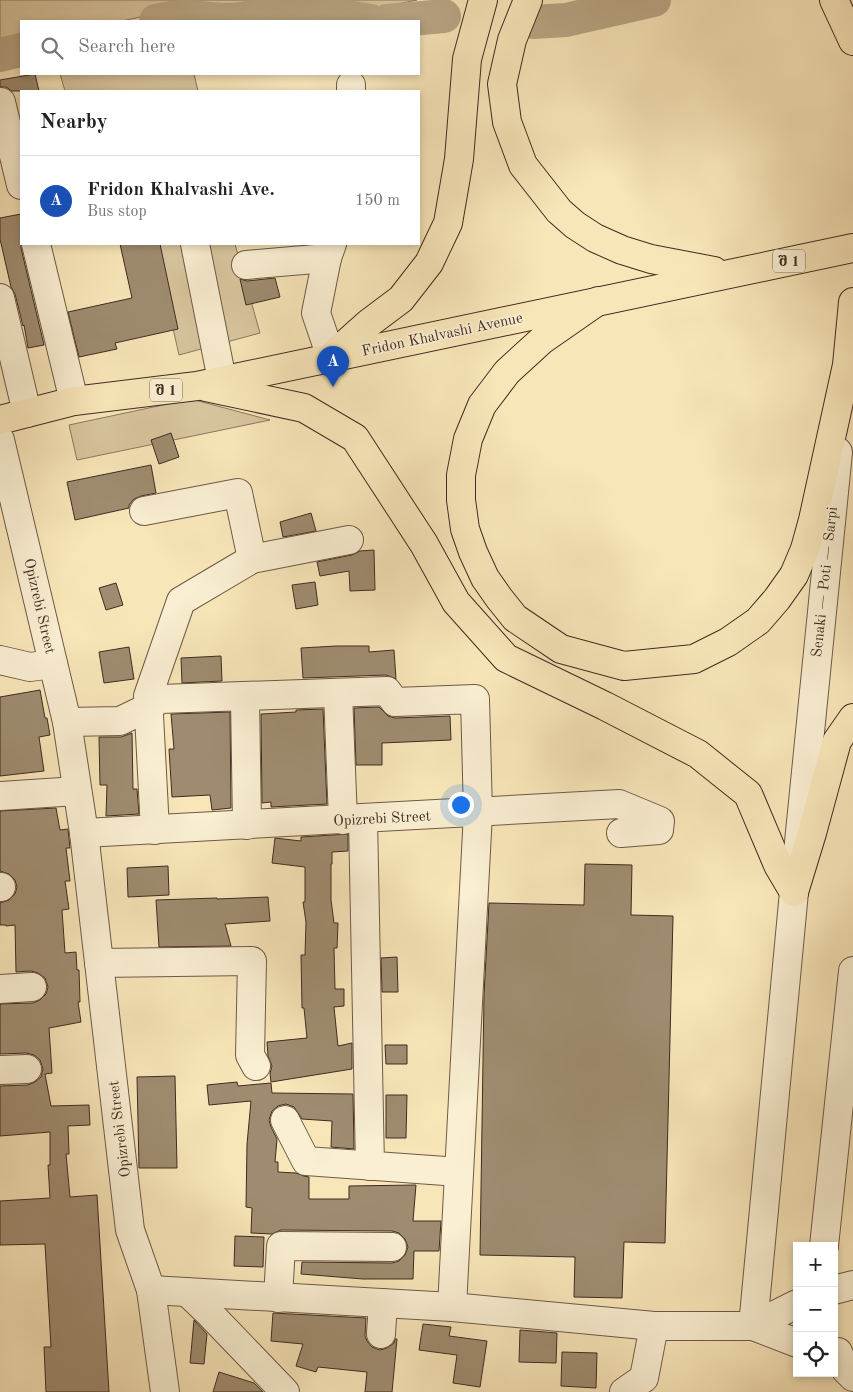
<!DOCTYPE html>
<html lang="en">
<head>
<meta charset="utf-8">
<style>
	body { margin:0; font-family:"Old Standard TT","Noto Serif Georgian",serif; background:#f6f6f6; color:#222 }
	.controls { position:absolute; right:15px; bottom:15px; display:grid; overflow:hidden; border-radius:0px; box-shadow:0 2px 8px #0003 }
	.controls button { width:45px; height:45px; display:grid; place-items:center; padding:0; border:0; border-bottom:1px solid #e0e0e0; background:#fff; color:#222; font:25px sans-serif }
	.you { position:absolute; left:460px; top:804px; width:18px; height:18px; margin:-12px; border:4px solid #fff; border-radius:50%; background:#1a73e8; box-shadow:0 0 0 8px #1a73e833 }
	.badge { display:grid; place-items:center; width:32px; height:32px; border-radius:50%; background:#8f2418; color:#fff; font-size:16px; font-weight:700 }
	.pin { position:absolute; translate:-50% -41px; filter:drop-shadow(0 1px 2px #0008) }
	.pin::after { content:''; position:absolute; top:26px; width:18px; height:15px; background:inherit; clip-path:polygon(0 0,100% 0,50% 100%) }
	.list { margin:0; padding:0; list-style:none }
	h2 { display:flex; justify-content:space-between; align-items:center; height:65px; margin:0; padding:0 20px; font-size:21px }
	h2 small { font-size:16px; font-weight:400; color:#767676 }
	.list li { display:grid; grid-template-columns:32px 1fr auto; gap:15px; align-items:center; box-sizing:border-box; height:90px; padding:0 20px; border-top:1px solid #e0e0e0 }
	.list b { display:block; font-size:19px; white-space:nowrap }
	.list p { margin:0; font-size:16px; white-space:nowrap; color:#767676 }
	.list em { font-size:16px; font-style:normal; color:#767676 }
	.icon { flex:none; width:28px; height:28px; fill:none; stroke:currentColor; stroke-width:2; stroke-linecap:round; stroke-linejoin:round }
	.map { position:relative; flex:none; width:853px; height:1392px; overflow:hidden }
	.search { position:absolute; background:#fff; box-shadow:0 2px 8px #0003; left:20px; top:20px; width:400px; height:55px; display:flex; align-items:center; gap:12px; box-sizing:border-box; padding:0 18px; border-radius:0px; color:#767676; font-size:19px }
	.panel { position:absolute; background:#fff; box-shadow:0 2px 8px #0003; left:20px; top:90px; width:400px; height:155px; border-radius:0px }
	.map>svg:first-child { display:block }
</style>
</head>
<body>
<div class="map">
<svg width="853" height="1392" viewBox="0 0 853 1392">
	<rect width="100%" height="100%" fill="#f8e6b9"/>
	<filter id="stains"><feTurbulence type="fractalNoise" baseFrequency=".004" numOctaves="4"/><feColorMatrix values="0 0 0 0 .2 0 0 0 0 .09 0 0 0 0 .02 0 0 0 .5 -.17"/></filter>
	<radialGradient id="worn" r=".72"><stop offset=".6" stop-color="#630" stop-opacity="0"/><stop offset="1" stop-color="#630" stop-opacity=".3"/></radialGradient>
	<!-- green -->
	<g fill="#d9c69f" stroke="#8c7860">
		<polygon points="0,0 276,0 253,5 206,3 122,21 21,21 21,43 0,47"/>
		<polygon points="314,0 417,0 364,11"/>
		<polygon points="60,74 194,74 198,91 65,91"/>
		<polygon points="154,244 235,244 260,333 179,355"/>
		<polygon points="191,399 270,420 77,460 69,425"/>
	</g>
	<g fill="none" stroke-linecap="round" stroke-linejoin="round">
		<!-- river -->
		<g stroke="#b9a685" stroke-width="34">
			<polyline points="156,21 182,16 230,21 296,9 371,21"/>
			<polyline points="387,21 444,16"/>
			<polyline points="533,22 566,20 654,0"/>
			<polyline points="0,55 21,50"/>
		</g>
	</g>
	<!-- building -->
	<g fill="#9f8c70" stroke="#3f2b21">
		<polygon points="35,74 39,91 12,91 6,87 0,87 0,80"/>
		<polygon points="21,214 21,248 44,345 28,348 24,325 23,326 15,294 11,287 0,239 0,218"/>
		<polygon points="120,244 160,244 178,329 115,343 117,349 79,357 68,312 132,298"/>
		<polygon points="275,278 280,297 246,305 240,279 247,281"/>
		<polygon points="171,433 179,457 159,464 151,440"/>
		<polygon points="151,465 156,493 141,496 134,499 129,505 129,508 75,520 67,482"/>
		<polygon points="311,513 316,531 283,537 280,522"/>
		<polygon points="374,550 375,590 350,591 349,571 320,576 317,562 352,555 360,551"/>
		<polygon points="315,582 318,605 296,609 292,585"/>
		<polygon points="116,583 123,605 106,610 99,588"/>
		<polygon points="336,646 369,646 369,652 394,650 396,679 386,675 303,678 301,648"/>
		<polygon points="129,647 134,679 104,683 99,652"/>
		<polygon points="221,656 222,681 182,683 181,658"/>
		<polygon points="40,690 45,718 47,718 50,735 39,737 44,771 0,776 0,697"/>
		<polygon points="379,707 388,716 395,718 450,716 451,740 382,743 382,765 356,765 354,708"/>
		<polygon points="323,709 327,804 271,807 271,802 262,803 261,714 296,712 296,710"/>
		<polygon points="230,712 231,808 212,810 210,795 172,797 169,749 174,749 171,714"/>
		<polygon points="132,733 133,789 137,789 139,814 106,816 107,785 100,785 99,737 121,737"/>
		<polygon points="56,808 60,830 68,829 70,848 66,848 70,881 65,881 69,909 62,910 65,953 76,952 77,970 79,970 80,1002 78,1002 81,1022 49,1028 52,1073 45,1074 51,1106 89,1105 90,1125 68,1126 69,1154 66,1154 70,1197 97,1195 109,1392 46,1392 44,1347 51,1347 45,1244 0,1245 0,1201 50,1198 48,1165 50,1165 50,1132 0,1136 0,1086 28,1085 35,1082 41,1077 43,1069 40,1060 34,1055 26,1053 0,1054 0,1004 33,1003 40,1000 46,994 48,987 45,978 38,973 31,971 16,972 15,925 6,926 6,925 0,925 0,903 9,900 15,894 17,887 15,880 9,874 0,871 0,811"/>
		<polygon points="348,834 348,851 332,852 332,864 331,864 331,900 334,923 338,923 337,948 334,948 335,989 344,989 344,1006 334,1007 338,1046 352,1043 352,1069 271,1082 270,1073 272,1066 268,1056 267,1042 307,1038 304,1008 302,1008 301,955 305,955 306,922 303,902 305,902 305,867 272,863 275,838 301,841 301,837"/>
		<polygon points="585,864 632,865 631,915 673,916 665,1243 624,1242 622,1298 574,1297 575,1257 480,1255 484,995 489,903 584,905"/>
		<polygon points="168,866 169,895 128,897 127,868"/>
		<polygon points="268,897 270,921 225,924 231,946 159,947 156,900 217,898 217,899"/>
		<polygon points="397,957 398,992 382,992 381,958"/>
		<polygon points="385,1045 407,1045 407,1064 386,1064"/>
		<polygon points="175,1076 177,1168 139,1168 137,1077"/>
		<polygon points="237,1082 238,1086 271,1083 272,1093 353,1094 354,1149 331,1147 332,1121 302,1119 294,1107 286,1104 278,1106 272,1111 269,1120 271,1127 277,1139 275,1162 278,1162 278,1172 296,1173 304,1176 309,1177 309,1199 349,1199 349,1186 416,1185 413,1221 441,1221 439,1251 414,1251 413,1279 363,1279 301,1274 302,1262 392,1263 399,1261 405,1255 408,1247 405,1239 399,1233 392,1231 281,1230 272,1234 251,1233 252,1208 246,1207 247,1144 251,1101 209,1105 207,1085"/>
		<polygon points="386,1095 407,1095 406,1138 386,1138"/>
		<polygon points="235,1236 264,1237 263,1267 234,1266"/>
		<polygon points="273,1313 366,1318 365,1336 367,1341 372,1347 380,1350 387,1348 394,1343 395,1339 397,1339 392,1392 365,1392 367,1372 318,1367 316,1372 296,1366 303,1344 271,1341"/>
		<polygon points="194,1320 207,1334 204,1364 190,1363"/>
		<polygon points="423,1324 451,1327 449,1336 487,1341 480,1387 453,1383 457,1355 419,1350"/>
		<polygon points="520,1330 557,1333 556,1363 519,1362"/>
		<polygon points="562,1352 597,1353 596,1388 561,1386"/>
		<polygon points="219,1372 254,1383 263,1392 213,1392"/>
	</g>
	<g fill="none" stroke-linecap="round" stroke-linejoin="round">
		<!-- minor casing -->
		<g stroke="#6d5a47" stroke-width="30">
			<g id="minor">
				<polyline points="351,85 351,91"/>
				<polyline points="1,102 21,185"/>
				<polyline points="36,244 74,401"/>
				<polyline points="195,244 222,380"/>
				<polyline points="246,265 327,258"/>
				<polyline points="0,298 27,413"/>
				<polyline points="331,357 316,313 327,258 332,244"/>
				<polyline points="0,440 67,722 84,833 130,1230 151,1290 165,1392"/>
				<polyline points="144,511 238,493 252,559"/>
				<polyline points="0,660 30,667 53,664"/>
				<polyline points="338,693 343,820"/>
				<polyline points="245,697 247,825"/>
				<polyline points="67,722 120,721 149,707 160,699 387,691 395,702 475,699 478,813 452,1307"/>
				<polyline points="0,796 77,791"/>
				<polyline points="363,819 370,1166"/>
				<polyline points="155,830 148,696 181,601 252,559 349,540"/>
				<polyline points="84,833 619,804 660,821 659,830 621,833"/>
				<polyline points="0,887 1,887"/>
				<polyline points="99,963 252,961 250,1055 256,1066"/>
				<polyline points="0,989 32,987"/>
				<polyline points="0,1070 27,1069"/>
				<polyline points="285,1120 306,1161 459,1172"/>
				<polyline points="824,1246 853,971"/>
				<polyline points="151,1290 452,1307 654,1326 753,1326 797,1343"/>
				<polyline points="834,1290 853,1285"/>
				<polyline points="187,1292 211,1315 285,1392"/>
				<polyline points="278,1298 281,1246 392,1247"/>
				<polyline points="753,1326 794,892 838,452"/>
				<polyline points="753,1326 797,1304"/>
				<polyline points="381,1334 383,1303"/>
				<polyline points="838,1352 846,1370 853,1377"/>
				<polyline points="624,1392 644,1378 654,1326"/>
			</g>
		</g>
		<!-- highway casing -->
		<g stroke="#3f2b21" stroke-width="30">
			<g id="highway">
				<polyline points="528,0 512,40 502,84 507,122 523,165 559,211 575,225 595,238 622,250 651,259 714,271"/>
				<polyline points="834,0 853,41"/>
				<polyline points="598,301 542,340 507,372 482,405 468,439 461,475 461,500 465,529 473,552 485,578 499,598 515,618 561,649 624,666 694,659 728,642 758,621 777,599 794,575 805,549 813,520 847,365 853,302"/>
				<polyline points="332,356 369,323 401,299 429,263 448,223 459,159 467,59 483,0"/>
				<polyline points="206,387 304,408 355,438 424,544 456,602 506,658 605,706 698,754 748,794 778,865 794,892"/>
				<polyline points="0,420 74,401 197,386 853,248"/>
				<polyline points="794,892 812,833 837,741 853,718"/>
			</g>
		</g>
		<!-- minor -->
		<use href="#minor" stroke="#faefd2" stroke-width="28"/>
		<!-- highway -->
		<use href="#highway" stroke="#f8e6b9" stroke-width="28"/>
	</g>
	<g text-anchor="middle" stroke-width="4" stroke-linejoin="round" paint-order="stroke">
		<!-- shield labels -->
		<g fill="#faefd2" stroke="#776656" stroke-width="1">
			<rect x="773" y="249.5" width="32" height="23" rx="4"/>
			<rect x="150" y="378.5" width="32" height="23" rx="4"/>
		</g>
		<g font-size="14" font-weight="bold" fill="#3f2b21">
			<text x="789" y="266">შ 1</text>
			<text x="166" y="395">შ 1</text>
		</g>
		<!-- street labels -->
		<g font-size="15" fill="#3f2b21" stroke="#faefd2">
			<text transform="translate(442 334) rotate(-12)" y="5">Fridon Khalvashi Avenue</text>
			<text transform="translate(824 582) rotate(-84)" y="5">Senaki — Poti — Sarpi</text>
			<text transform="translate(40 606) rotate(77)" y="5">Opizrebi Street</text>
			<text transform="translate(382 818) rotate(-3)" y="5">Opizrebi Street</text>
			<text transform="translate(119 1129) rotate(-97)" y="5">Opizrebi Street</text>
		</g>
	</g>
	<rect width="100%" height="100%" filter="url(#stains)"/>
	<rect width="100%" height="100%" fill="url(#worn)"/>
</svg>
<div class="controls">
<button>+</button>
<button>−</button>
<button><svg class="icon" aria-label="locate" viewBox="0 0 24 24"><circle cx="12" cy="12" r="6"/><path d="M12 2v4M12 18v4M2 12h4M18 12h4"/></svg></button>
</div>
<div class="you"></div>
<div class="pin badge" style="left:333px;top:387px;background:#1a4fb4">A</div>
<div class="search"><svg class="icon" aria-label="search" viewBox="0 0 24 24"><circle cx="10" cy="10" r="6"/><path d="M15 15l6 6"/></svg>Search here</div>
<section class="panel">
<h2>Nearby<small></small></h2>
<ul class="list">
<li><span class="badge" style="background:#1a4fb4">A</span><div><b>Fridon Khalvashi Ave.</b><p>Bus stop</p></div><em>150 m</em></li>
</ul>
</section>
</div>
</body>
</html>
